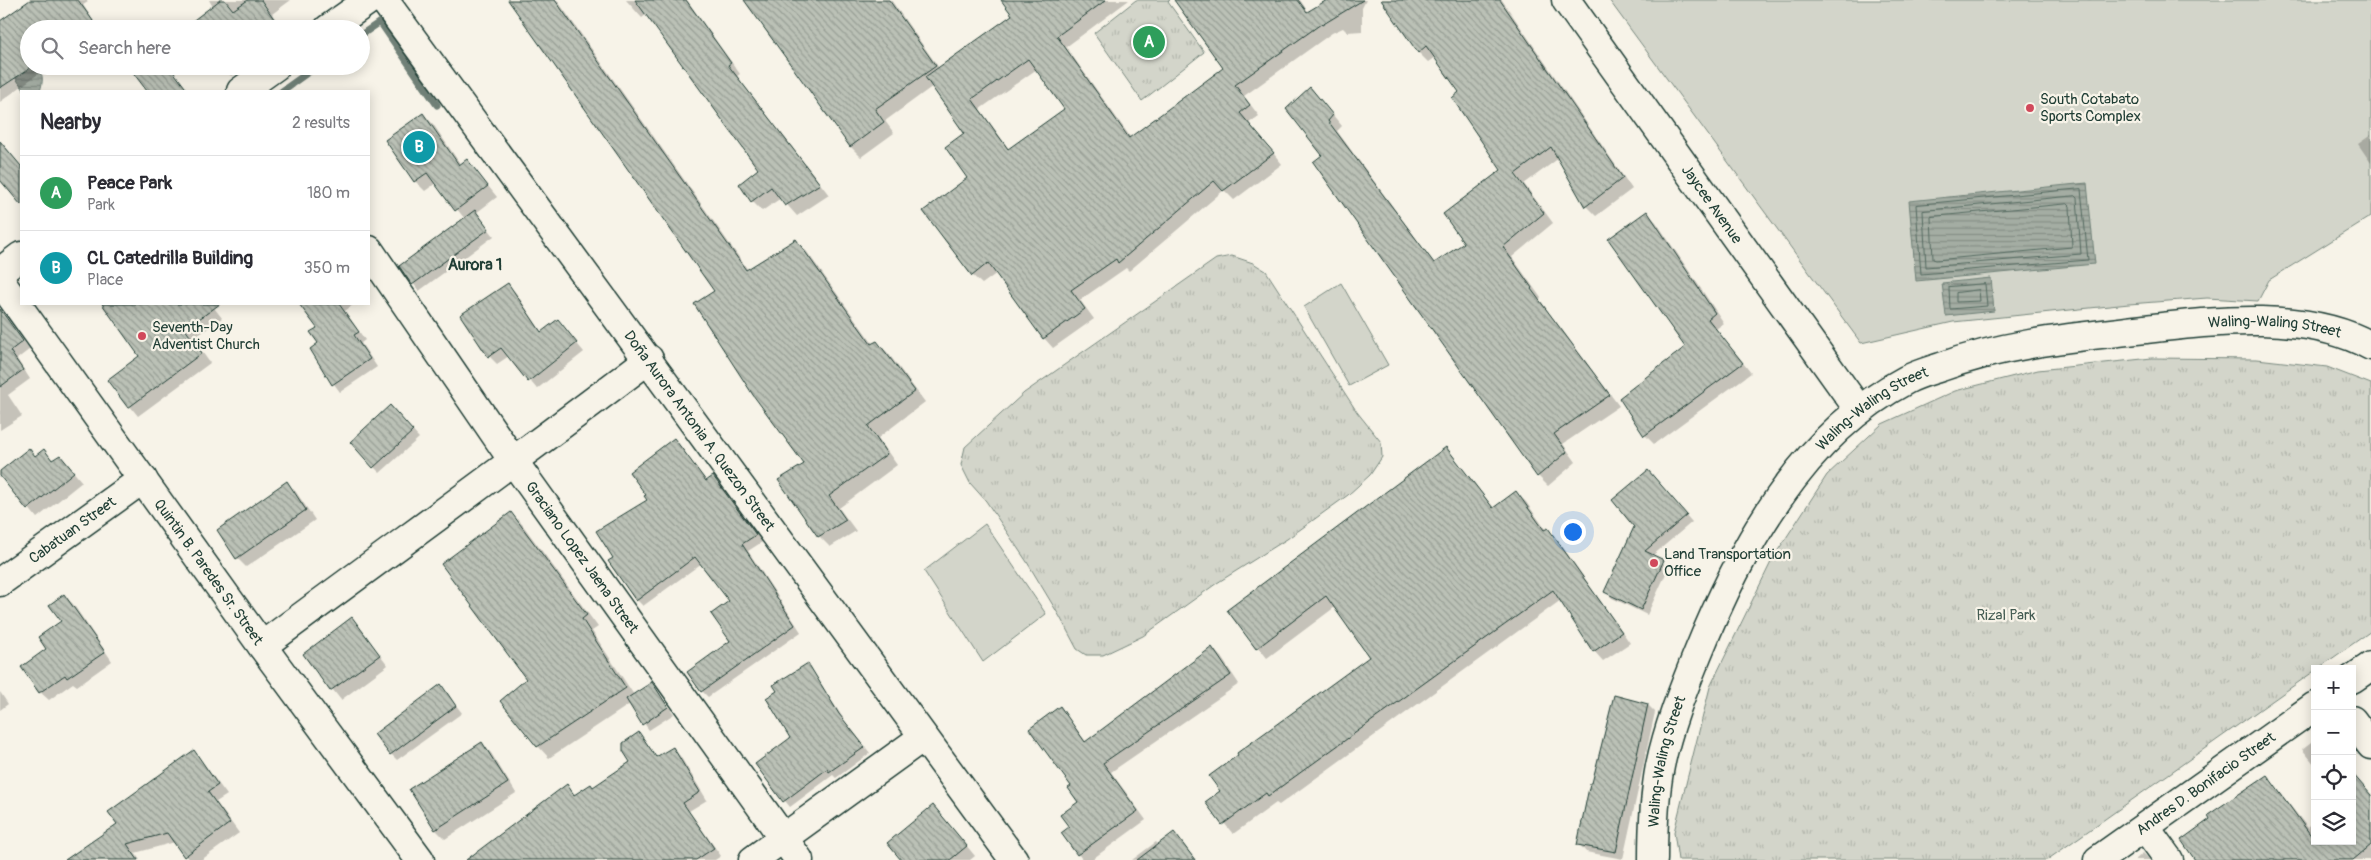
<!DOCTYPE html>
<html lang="en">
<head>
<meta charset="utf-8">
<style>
	body { margin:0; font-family:Pangolin,sans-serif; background:#f2f2f3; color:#2b2b33 }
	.controls { position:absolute; right:15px; bottom:15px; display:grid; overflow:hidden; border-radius:0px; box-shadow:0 2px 12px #0003 }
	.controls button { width:45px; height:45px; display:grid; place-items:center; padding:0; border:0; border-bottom:1px solid #e1e1e2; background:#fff; color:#2b2b33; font:25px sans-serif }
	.you { position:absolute; left:1572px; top:531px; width:18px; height:18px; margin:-12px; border:4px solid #fff; border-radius:50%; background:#1a73e8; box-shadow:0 0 0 8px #1a73e833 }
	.badge { display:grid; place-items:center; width:32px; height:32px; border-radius:50%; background:#1a73e8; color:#fff; font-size:16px; font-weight:700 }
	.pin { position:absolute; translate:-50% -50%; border:2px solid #fff; box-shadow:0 1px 5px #0006 }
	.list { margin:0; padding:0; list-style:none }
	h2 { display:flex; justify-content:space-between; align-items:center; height:65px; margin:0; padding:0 20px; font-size:21px }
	h2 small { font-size:16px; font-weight:400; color:#7c7c81 }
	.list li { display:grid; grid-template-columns:32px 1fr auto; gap:15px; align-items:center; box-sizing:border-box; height:75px; padding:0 20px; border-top:1px solid #e1e1e2 }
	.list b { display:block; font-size:19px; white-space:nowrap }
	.list p { margin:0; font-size:16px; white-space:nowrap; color:#7c7c81 }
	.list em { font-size:16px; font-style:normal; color:#7c7c81 }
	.icon { flex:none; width:28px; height:28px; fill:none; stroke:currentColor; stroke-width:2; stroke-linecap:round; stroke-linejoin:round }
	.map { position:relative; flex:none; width:2371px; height:860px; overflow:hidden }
	.search { position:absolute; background:#fff; box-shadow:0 2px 12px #0003; left:20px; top:20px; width:350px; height:55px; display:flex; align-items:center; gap:12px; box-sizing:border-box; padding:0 18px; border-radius:28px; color:#7c7c81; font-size:19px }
	.panel { position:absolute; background:#fff; box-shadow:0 2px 12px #0003; left:20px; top:90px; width:350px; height:215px; border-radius:0px }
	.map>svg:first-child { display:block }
</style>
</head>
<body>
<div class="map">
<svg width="2371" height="860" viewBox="0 0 2371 860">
	<defs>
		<pattern id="grass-tufts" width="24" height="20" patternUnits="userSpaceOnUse" patternTransform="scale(1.25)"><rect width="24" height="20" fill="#d3d5ca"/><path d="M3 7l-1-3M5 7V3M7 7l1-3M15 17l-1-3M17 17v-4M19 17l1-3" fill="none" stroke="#b5b8ae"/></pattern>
		<pattern id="water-rules" width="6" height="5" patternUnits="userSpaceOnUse" patternTransform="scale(1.25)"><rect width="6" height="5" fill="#a4ada3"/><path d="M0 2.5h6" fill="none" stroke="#858e86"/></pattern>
		<pattern id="building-back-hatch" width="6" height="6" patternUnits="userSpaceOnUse" patternTransform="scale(1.25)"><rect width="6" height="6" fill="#bbc1b6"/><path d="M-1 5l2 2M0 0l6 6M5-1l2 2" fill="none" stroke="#979e95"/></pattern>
	</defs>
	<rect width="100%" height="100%" fill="#f7f3e8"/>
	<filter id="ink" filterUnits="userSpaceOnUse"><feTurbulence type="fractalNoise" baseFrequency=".02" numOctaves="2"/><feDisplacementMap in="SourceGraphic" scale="10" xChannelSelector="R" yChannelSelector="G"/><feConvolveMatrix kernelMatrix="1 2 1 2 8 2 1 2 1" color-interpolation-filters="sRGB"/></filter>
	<g filter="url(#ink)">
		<!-- grass -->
		<g fill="url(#grass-tufts)" stroke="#79897f">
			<polygon points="1136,0 1170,0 1168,2 1204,52 1142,101 1094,33"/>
			<polygon points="1232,256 1253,263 1266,271 1357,412 1381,442 1382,457 1370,475 1348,495 1287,539 1217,583 1143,636 1103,655 1086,655 1077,649 1060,617 1027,562 986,501 970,483 961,465 965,447 1024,393 1216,259"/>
			<polygon points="2152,358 2257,359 2327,367 2371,384 2371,631 2047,860 1678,860 1674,832 1710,687 1773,558 1827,475 1882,424 1955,391 2038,370"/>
		</g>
		<!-- pitch -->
		<g fill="#d3d5ca" stroke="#79897f">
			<polygon points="1609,0 2371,0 2371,216 2269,280 2258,301 2207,298 2129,304 1953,322 1861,343"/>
			<polygon points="1341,283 1388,365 1349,386 1304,307"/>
			<polygon points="985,524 1046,614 983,662 924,571"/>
		</g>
		<!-- water -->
		<g fill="url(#water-rules)" stroke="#6f8077">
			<path d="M6,64C26,66 50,62 40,91L24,90Z"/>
			<polygon points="2087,183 2095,264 1916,281 1909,201"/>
			<polygon points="1991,278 1994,311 1946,316 1942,283"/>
		</g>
		<!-- shadow -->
		<g fill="#0003" fill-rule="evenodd">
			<polygon points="32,0 87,0 88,2 83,5 99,29 29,29 29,66 49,66 0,102 0,21"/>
			<polygon points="209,0 291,0 272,14 282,29 194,29 213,7"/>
			<polygon points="509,0 557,0 748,270 796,241 807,252 873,344 876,342 888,353 925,402 878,438 897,465 839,508 856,531 830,547 819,536 806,464 716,291"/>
			<polygon points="626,0 687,0 740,74 737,76 829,195 797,216 781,198 762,211 752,201 760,169 647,14 642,18"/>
			<path d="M746,0H891L939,68L1013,15L1003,0H1129L1066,47L1131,138L1225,68L1176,0H1300L1309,13L1329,0H1366L1362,8V31L1347,32L1343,28L1332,33L1244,96L1259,116L1249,123L1282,164L1234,200L1224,190L1129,271L1126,268L1080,300L1094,319L1053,348L1044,338L997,273L982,284L972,275L966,133L933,86L885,121L894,133L861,157L850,146ZM1037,69L1065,109L1009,149L980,109Z"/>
			<polygon points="1390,0 1502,0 1632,189 1596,216 1586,206 1559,158 1524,184 1553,223 1512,257 1541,298 1539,299 1619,406 1563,444 1576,462 1548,486 1538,476 1315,162 1324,155 1310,88 1342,126 1337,131 1435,264 1466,243 1503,170 1461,92 1435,57 1428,62 1419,53 1385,4"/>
			<polygon points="129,66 169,66 188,91 148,91"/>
			<polygon points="223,66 244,66 231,76"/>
			<polygon points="423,114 433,124 461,165 467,160 497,197 476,213 494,236 419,291 400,266 465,219 436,183 425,191 415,181"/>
			<polygon points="2371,135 2371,163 2358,144"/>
			<polygon points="1647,213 1656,222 1724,323 1716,329 1751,373 1654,444 1645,435 1686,347"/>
			<polygon points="508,285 516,293 542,333 558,321 584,352 537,389 509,356 497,364 489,356"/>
			<polygon points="103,304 211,304 222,318 193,339 210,363 138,416 109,380 140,356"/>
			<polygon points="301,304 354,304 345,311 365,340 361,343 377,367 340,392 320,365 318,328"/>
			<polygon points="0,312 30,349 17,359 30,379 8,395 22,416 0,430"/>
			<polygon points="396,413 419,438 380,473 374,467"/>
			<polygon points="680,446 707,482 713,477 719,484 760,539 762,542 748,551 801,632 708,697 702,691 731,641 731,601 702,563 643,606 637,600 614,558"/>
			<polygon points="1446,449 1494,508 1516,492 1526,502 1546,530 1557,539 1630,643 1603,661 1594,651 1561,600 1279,805 1276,803 1233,834 1207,802 1371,657 1335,607 1267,658 1229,610"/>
			<polygon points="44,451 54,461 60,456 82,482 37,518 0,473 36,457"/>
			<polygon points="1654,478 1692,522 1652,556 1669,567 1647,615 1612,598 1606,592 1636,527"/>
			<polygon points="287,483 296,492 315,520 246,567 237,558"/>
			<polygon points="511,513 522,524 598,627 592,631 634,695 652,683 674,714 649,730 630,704 549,758 538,746 501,701 528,679"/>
			<polygon points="64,596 73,604 112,661 77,686 73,683 49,700 40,692 48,649 62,621"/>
			<polygon points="352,619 388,665 341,700 304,654"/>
			<polygon points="1212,648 1221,657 1239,684 1111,772 1146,820 1091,860 1083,860 1078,854 1071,828 1080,802 1073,786 1060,708 1087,743"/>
			<polygon points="808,665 845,721 870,753 836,778 833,775 790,807 756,765 791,738"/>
			<polygon points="441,686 462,713 397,760 391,754"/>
			<polygon points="0,692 8,704 0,710"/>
			<polygon points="1648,705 1655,712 1623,859 1586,852 1579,844 1593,785"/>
			<polygon points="639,734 657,758 673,748 680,756 707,800 689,811 721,856 715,860 468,860 567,786 576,795 594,788 632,762"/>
			<polygon points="2315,739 2315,765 2302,749"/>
			<polygon points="482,744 491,753 516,793 445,839 436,830 411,790"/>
			<polygon points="194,751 227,795 216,802 239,833 201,860 189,860 175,842 135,853 140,860 67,860 119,824"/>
			<polygon points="2267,776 2308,828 2315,822 2315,841 2352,841 2371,795 2371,860 2197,860"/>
			<polygon points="942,816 975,856 970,860 903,860"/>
			<polygon points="1174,834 1196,860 1132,860 1156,842 1159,845"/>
			<polygon points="2143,853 2150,860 2135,860"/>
		</g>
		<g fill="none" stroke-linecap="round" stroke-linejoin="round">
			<!-- shore -->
			<g stroke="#546a60" stroke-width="1">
				<polygon points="2081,189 2088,260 1921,274 1916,205"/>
				<polygon points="2075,196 2077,198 2081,254 1926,267 1923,211"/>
				<polygon points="2068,204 2070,206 2072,247 1936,260 1933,259 1931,217"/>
				<polygon points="1985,284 1987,306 1950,309 1949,287"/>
				<polygon points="1979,290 1980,301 1956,302 1956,293"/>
			</g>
			<!-- stream -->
			<g stroke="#6f8077" stroke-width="7">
				<polyline points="361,35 380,22 437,105"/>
				<polyline points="282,91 317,66"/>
			</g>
		</g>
		<!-- building -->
		<g fill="url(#building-back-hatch)" stroke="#1f3d34" fill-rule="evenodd">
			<polygon points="30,0 78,0 93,21 81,29 29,29 29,69 0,88 0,21"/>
			<polygon points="220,0 225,0 233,10 248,0 261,0 281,29 182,29"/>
			<polygon points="508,0 555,0 746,270 796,239 871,344 877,341 915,391 868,426 887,454 829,496 846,520 818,537 778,480 804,464 753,395 694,304 714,291"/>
			<polygon points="635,0 686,0 731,63 728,65 820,184 785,206 771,187 751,202 739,184 758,169"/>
			<polygon points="744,0 889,0 936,66 875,109 884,122 850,147"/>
			<path d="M1001,0H1106L1057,36L1129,138L1223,68L1174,0H1298L1307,12L1327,0H1363L1322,25L1321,24L1235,85L1250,105L1240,113L1274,153L1223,191L1214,181L1118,263L1116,259L1071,290L1085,309L1043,339L988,263L972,276L923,211L967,178L945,147L964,133L925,77L1012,15ZM1028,59L1064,109L1008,149L972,99Z"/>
			<polygon points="1381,0 1500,0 1623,178 1585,207 1551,147 1515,174 1544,213 1503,247 1532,288 1531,289 1610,395 1554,434 1567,452 1537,477 1313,162 1322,155 1286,109 1310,87 1333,115 1328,121 1434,263 1464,243 1443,214 1501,170 1452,98 1459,92 1426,46 1418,53"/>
			<polygon points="128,66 169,66 188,91 147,91"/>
			<polygon points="423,113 459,165 467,159 488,186 455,211 427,173 414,182 385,140"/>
			<polygon points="0,141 21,166 21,205 0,180"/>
			<polygon points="475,210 489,229 412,285 399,266"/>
			<polygon points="1647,211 1715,313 1708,319 1743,363 1644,436 1619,398 1685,347 1608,239"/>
			<polygon points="508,283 541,332 558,319 577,343 528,382 501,348 488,357 460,315"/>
			<polygon points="102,304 220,304 185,329 202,353 128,408 107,380 139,356"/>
			<polygon points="299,304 339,304 359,332 354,335 370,359 332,385 310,349 318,343 310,332 317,328"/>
			<polygon points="0,309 23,341 10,351 23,370 0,387"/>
			<polygon points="390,405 413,431 373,468 350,442"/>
			<polygon points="674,438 706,481 713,476 754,532 756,535 742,544 795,625 701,692 687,672 730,641 711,614 729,601 695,557 636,601 608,561 613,558 596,531 647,500 644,496 646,495 629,472"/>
			<polygon points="1446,447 1493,508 1516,491 1544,530 1548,528 1622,632 1593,652 1553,590 1268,796 1266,793 1222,825 1205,802 1220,791 1209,776 1238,755 1237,753 1369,657 1326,596 1256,649 1227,610"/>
			<polygon points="29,448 35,456 44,449 52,460 60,455 74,472 27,510 0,476 0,471"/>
			<polygon points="1648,470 1687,515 1645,551 1664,560 1641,610 1604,592 1634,527 1612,500"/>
			<polygon points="287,481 306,510 236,559 217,530"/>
			<polygon points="511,512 587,615 582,619 626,688 537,747 500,701 526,679 441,564"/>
			<polygon points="64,594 105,652 67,678 65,675 39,693 21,667 46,649 38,637 61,621 49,605"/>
			<polygon points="352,617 380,655 330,691 303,654"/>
			<polygon points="1212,647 1231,675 1103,763 1138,811 1077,855 1061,833 1069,827 1060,815 1078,802 1068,788 1071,786 1029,729 1060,706 1085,742"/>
			<polygon points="808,663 839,714 865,747 829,772 827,769 783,802 755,764 790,738 766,698 777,691 773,685"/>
			<polygon points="652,682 668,707 642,725 626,699"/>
			<polygon points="441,684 456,706 390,755 374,734"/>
			<polygon points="1614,695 1648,704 1616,852 1577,845 1590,783 1592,783"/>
			<polygon points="639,732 656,757 673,747 700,792 683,803 714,848 696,860 466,860 567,784 574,795 591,784 593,787 630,762 623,751 623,743"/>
			<polygon points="482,742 508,783 435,830 409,789"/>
			<polygon points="194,750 218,785 208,792 230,823 184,857 167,833 127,844 138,860 65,860 117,824 108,812"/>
			<polygon points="2352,773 2371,795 2371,845 2353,860 2195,860 2181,840 2210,819 2208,815 2267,775 2315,841 2352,841"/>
			<polygon points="933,805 967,846 950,860 901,860 887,843"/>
			<polygon points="1174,832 1195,860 1137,860"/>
		</g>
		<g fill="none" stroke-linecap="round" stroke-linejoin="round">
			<!-- minor casing -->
			<g stroke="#1f3d34" stroke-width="31">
				<g id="minor">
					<polyline points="328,29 369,0"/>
					<polyline points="241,91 276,66"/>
					<path id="s1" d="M369,250L514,462L799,860"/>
					<polyline points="0,272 21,256"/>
					<path id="s2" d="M0,281L262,646L420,860"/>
					<path id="s3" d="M0,582L143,479"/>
					<path d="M262,646C391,550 521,457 649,359"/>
					<polyline points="753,860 923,737"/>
				</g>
			</g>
			<!-- tertiary casing -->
			<g stroke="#1f3d34" stroke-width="31">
				<g id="tertiary">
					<path id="s4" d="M384,0L1014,860"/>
					<path id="s5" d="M1566,0L1859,410"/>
					<polyline points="2352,679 2371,666"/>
					<polyline points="2352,720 2371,745"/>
					<polyline points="2145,827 2169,860"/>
					<path id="s6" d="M1653,860C1653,829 1654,797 1660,766C1668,727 1683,690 1698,653C1741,547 1802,435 1906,380C1917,374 1929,371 1941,367C2006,343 2077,337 2145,329C2215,321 2307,310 2371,346"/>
					<path id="s7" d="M2098,860L2315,706"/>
				</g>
			</g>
			<!-- minor -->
			<use href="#minor" stroke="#f7f3e8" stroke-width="28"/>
			<!-- tertiary -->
			<use href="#tertiary" stroke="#f7f3e8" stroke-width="28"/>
		</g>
	</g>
	<!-- markers -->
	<g fill="#d1495b" stroke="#f7f3e8" stroke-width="2">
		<circle cx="2030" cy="108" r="5"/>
		<circle cx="142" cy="336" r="5"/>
		<circle cx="1654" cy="563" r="5"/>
	</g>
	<g text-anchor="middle" stroke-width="4.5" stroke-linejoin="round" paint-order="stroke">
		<!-- poi labels -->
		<g font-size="15" fill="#1f3d34" stroke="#f7f3e8" text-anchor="start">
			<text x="2040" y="104">South Cotabato<tspan x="2040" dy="17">Sports Complex</tspan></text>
			<text x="152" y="332">Seventh-Day<tspan x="152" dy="17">Adventist Church</tspan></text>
			<text x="1664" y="559">Land Transportation<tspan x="1664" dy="17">Office</tspan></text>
		</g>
		<!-- street labels -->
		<g font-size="15" fill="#1f3d34" stroke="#f7f3e8">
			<text dy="5" stroke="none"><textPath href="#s5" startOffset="251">Jaycee Avenue</textPath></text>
			<text dy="5" stroke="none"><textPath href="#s6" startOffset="940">Waling-Waling Street</textPath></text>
			<text dy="5" stroke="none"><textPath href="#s6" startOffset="520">Waling-Waling Street</textPath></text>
			<text dy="5" stroke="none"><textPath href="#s4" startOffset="534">Doña Aurora Antonia A. Quezon Street</textPath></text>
			<text dy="5" stroke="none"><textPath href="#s3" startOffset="89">Cabatuan Street</textPath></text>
			<text dy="5" stroke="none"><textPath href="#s1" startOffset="374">Graciano Lopez Jaena Street</textPath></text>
			<text dy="5" stroke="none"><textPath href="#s2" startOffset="358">Quintin B. Paredes Sr. Street</textPath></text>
			<text dy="5" stroke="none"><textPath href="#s6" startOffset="100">Waling-Waling Street</textPath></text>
			<text dy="5" stroke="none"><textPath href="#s7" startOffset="132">Andres D. Bonifacio Street</textPath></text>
		</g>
		<!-- park labels -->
		<g font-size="15" fill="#435b52" stroke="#f7f3e8">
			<text x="2006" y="620">Rizal Park</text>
		</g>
		<!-- neighbourhood labels -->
		<g font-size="16" font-weight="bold" fill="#1f3d34" stroke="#f7f3e8">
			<text x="475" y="270">Aurora 1</text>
		</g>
	</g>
</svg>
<div class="controls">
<button>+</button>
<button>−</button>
<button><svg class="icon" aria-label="locate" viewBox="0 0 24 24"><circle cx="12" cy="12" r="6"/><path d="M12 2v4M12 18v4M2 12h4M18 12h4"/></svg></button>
<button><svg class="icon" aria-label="layers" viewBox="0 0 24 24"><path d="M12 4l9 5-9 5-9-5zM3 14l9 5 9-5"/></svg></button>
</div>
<div class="you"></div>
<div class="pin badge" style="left:1149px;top:42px;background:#2e9e5b">A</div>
<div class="pin badge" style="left:419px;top:147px;background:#0f9aa8">B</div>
<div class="search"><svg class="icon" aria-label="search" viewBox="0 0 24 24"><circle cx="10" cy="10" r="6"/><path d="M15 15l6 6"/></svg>Search here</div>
<section class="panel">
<h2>Nearby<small>2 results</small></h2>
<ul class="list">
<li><span class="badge" style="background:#2e9e5b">A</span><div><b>Peace Park</b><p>Park</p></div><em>180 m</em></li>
<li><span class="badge" style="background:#0f9aa8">B</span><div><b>CL Catedrilla Building</b><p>Place</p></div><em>350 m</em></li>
</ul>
</section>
</div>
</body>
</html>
